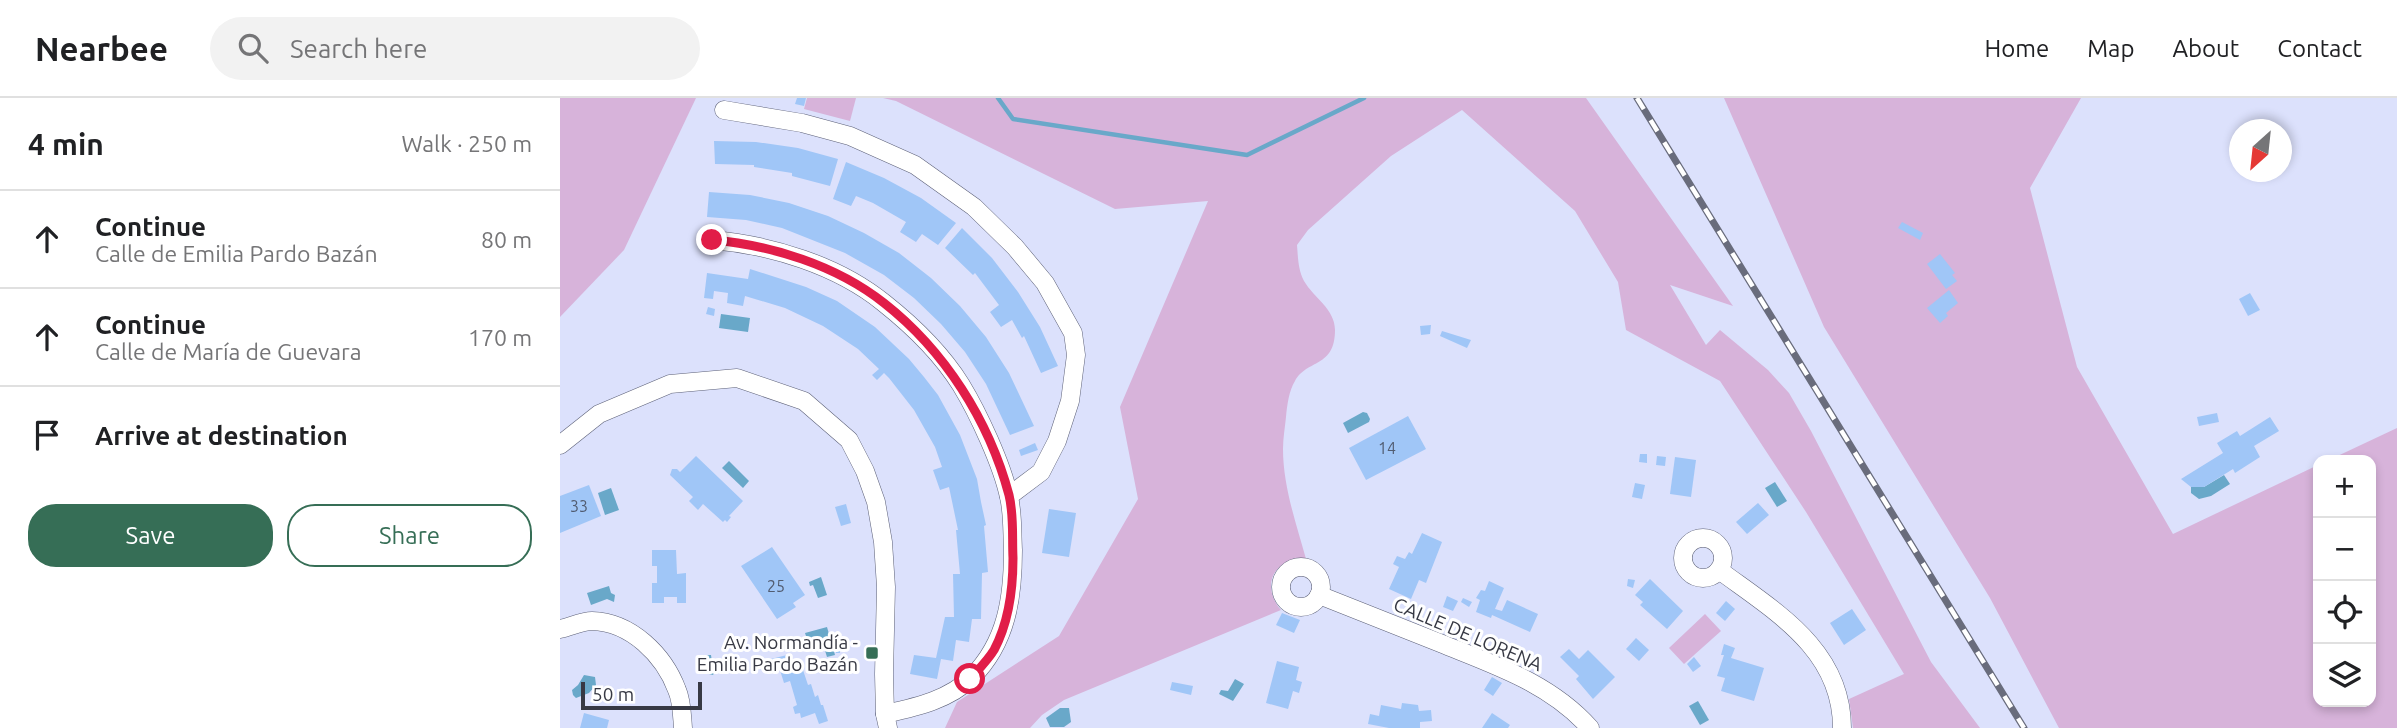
<!DOCTYPE html>
<html lang="en">
<head>
<meta charset="utf-8">
<style>
	body { margin:0; font-family:Ubuntu,sans-serif; background:#f2f2f2; color:#202124 }
	.controls { position:absolute; right:21px; bottom:21px; display:grid; overflow:hidden; border-radius:14px; box-shadow:0 4px 10px #0003 }
	.controls button { width:63px; height:63px; display:grid; place-items:center; padding:0; border:0; border-bottom:2px solid #e0e0e0; background:#fff; color:#202124; font:35px sans-serif }
	.compass { position:absolute; left:1669px; top:21px; width:63px; height:63px; border-radius:50%; background:#fff; box-shadow:0 4px 10px #0003; rotate:207deg }
	.scale { position:absolute; left:21px; bottom:18px; width:121px; box-sizing:border-box; padding-left:7px; border:4px solid #373944; border-top:0; font-size:19px; line-height:24px; white-space:nowrap; color:#373944; -webkit-text-stroke:5px #fff; paint-order:stroke }
	.stop { position:absolute; width:21px; height:21px; margin:-16px; border:5px solid #e11d48; border-radius:50%; background:#fff }
	.stop.end { background:#e11d48; border-color:#fff; box-shadow:0 2px 7px #0008 }
	.list { margin:0; padding:0; list-style:none }
	h2 { display:flex; justify-content:space-between; align-items:center; height:91px; margin:0; padding:0 28px; font-size:30px }
	h2 small { font-size:23px; font-weight:400; color:#757577 }
	.list li { display:grid; grid-template-columns:46px 1fr auto; gap:21px; align-items:center; box-sizing:border-box; height:98px; padding:0 28px; border-top:2px solid #e0e0e0 }
	.list b { display:block; font-size:26px; white-space:nowrap }
	.list p { margin:0; font-size:23px; white-space:nowrap; color:#757577 }
	.list em { font-size:23px; font-style:normal; color:#757577 }
	.actions { display:flex; gap:14px; padding:21px 28px }
	.actions a { flex:1; padding:16px 0; border:2px solid #366e56; border-radius:28px; text-align:center; font-size:24px; color:#366e56 }
	.actions .main { background:#366e56; color:#fff }
	.icon { flex:none; width:38px; height:38px; fill:none; stroke:currentColor; stroke-width:2; stroke-linecap:round; stroke-linejoin:round }
	.map { position:relative; flex:none; width:1837px; height:630px; overflow:hidden }
	header { display:flex; align-items:center; gap:42px; box-sizing:border-box; height:98px; padding:0 35px; background:#fff; border-bottom:2px solid #e0e0e0 }
	header strong { font-size:33px }
	nav { display:flex; gap:38px; margin-inline-start:auto; font-size:24px }
	.search { width:490px; height:63px; background:#f2f2f2; display:flex; align-items:center; gap:18px; box-sizing:border-box; padding:0 24px; border-radius:38px; color:#757577; font-size:26px }
	main { display:flex }
	aside { flex:1; background:#fff }
	.map>svg:first-child { display:block }
</style>
</head>
<body>
<header>
<strong>Nearbee</strong>
<div class="search"><svg class="icon" aria-label="search" viewBox="0 0 24 24"><circle cx="10" cy="10" r="6"/><path d="M15 15l6 6"/></svg>Search here</div>
<nav><a>Home</a><a>Map</a><a>About</a><a>Contact</a></nav>
</header>
<main>
<aside>
<h2>4 min<small>Walk · 250 m</small></h2>
<ul class="list">
<li><svg class="icon" aria-label="ahead" viewBox="0 0 24 24"><path d="M12 20V5M6 11l6-6 6 6"/></svg><div><b>Continue</b><p>Calle de Emilia Pardo Bazán</p></div><em>80 m</em></li>
<li><svg class="icon" aria-label="ahead" viewBox="0 0 24 24"><path d="M12 20V5M6 11l6-6 6 6"/></svg><div><b>Continue</b><p>Calle de María de Guevara</p></div><em>170 m</em></li>
<li><svg class="icon" aria-label="arrive" viewBox="0 0 24 24"><path d="M6 21V4h12l-3 4 3 4H6"/></svg><div><b>Arrive at destination</b></div></li>
</ul>
<div class="actions"><a class="main">Save</a><a>Share</a></div>
</aside>
<div class="map">
<svg width="1837" height="630" viewBox="0 0 1837 630">
	<rect width="100%" height="100%" fill="#dce1fc"/>
	<!-- green -->
	<g fill="#d7b3da">
		<polygon points="0,0 136,0 64,152 0,219"/>
		<polygon points="247,0 296,0 290,23 244,11"/>
		<path d="M323,0H1026L1173,208L1110,187L1146,247L1160,232L1208,272L1229,295L1251,333L1371,564L1420,630H1293L1289,601L1344,576L1246,414L1160,283L1066,232L1058,184L1015,113L902,12L831,58L748,132L737,147C738,159 738,172 744,183C754,200 775,211 775,232C775,270 747,261 735,283C729,292 727,308 726,319C725,329 723,340 723,351C723,388 736,425 746,461C714,460 700,487 721,512L504,602L482,617L470,630H385L397,604L499,538L578,401L560,309L648,103L555,111L336,3Z"/>
		<polygon points="1164,0 1521,0 1470,90 1517,269 1613,436 1758,367 1758,604 1811,604 1811,362 1769,362 1837,330 1837,630 1499,630 1430,500 1264,229"/>
		<polygon points="1145,516 1161,533 1124,566 1109,550"/>
	</g>
	<!-- water -->
	<g fill="#69a8c9">
		<polygon points="161,216 190,220 188,234 159,230"/>
		<polygon points="803,314 807,315 810,321 809,324 788,335 783,325"/>
		<polygon points="169,363 189,383 183,390 162,370"/>
		<polygon points="1664,377 1670,386 1651,398 1639,401 1631,395 1631,389 1644,389"/>
		<polygon points="1215,384 1227,403 1217,409 1205,390"/>
		<polygon points="51,390 59,412 45,417 38,395"/>
		<polygon points="261,479 267,497 258,500 253,487 250,488 249,484"/>
		<polygon points="49,488 51,495 55,497 54,504 47,501 31,507 27,495"/>
		<polygon points="267,529 275,557 267,559 261,540 255,542 255,545 249,547 245,535"/>
		<polygon points="144,557 151,557 152,564 156,572 153,577 145,575 145,568 140,561"/>
		<polygon points="24,577 35,579 36,587 29,595 16,600 13,597 12,592 18,587"/>
		<polygon points="675,581 684,586 673,603 659,596 661,592 668,593"/>
		<polygon points="1138,603 1149,622 1140,627 1129,608"/>
		<polygon points="500,610 509,610 511,624 504,629 490,629 486,620"/>
	</g>
	<g fill="none" stroke-linecap="round" stroke-linejoin="round">
		<!-- stream -->
		<polyline stroke="#69a8c9" stroke-width="4.5" points="438,0 453,21 687,57 804,0"/>
	</g>
	<!-- building -->
	<g fill="#a0c6f7">
		<polygon points="237,0 246,0 244,8 235,6"/>
		<polygon points="154,43 196,44 238,50 278,61 270,88 232,78 232,75 194,69 194,67 155,66"/>
		<polygon points="286,64 324,80 361,100 396,125 378,147 362,136 356,144 340,134 346,124 313,105 296,98 291,108 273,101"/>
		<polygon points="149,94 190,97 229,105 268,118 304,135 339,155 371,180 400,208 426,239 449,275 474,328 450,337 426,286 405,254 381,226 354,200 324,177 285,155 222,130 186,122 147,119"/>
		<polygon points="1342,124 1363,135 1360,142 1338,130"/>
		<polygon points="402,130 432,160 458,194 480,229 498,268 481,275 464,238 462,240 452,222 441,229 430,214 439,207 415,175 413,177 385,150"/>
		<polygon points="1380,156 1395,175 1392,177 1397,183 1386,191 1367,166"/>
		<polygon points="190,171 246,189 277,203 315,229 349,261 364,279 378,297 400,337 417,381 421,404 426,427 424,428 428,474 422,475 421,521 412,521 409,544 396,542 393,563 381,561 377,581 350,576 354,557 376,560 385,519 394,519 393,476 400,476 396,432 398,432 389,389 380,392 373,372 382,369 375,349 354,312 329,280 324,275 317,282 312,277 319,271 298,251 263,228 225,210 185,198 183,208 167,205 168,195 154,193 153,201 144,200 147,175 188,181"/>
		<polygon points="1389,192 1398,205 1386,215 1388,218 1380,225 1367,210"/>
		<polygon points="1690,195 1700,212 1688,218 1679,201"/>
		<polygon points="148,209 155,211 154,218 146,216"/>
		<polygon points="871,227 870,236 861,237 860,228"/>
		<polygon points="882,233 911,242 907,250 880,238"/>
		<polygon points="1657,315 1659,324 1639,328 1637,319"/>
		<polygon points="848,318 866,351 806,382 789,350"/>
		<polygon points="1710,319 1719,333 1694,348 1700,359 1675,375 1673,371 1644,389 1631,389 1621,381 1663,355 1657,345 1677,333 1680,338"/>
		<polygon points="475,345 478,352 461,358 459,352"/>
		<polygon points="1080,356 1087,356 1087,365 1079,364"/>
		<polygon points="136,358 183,403 169,418 171,419 167,424 165,422 163,424 143,406 138,412 129,403 133,399 110,377 112,371 117,371 120,374"/>
		<polygon points="1097,358 1106,359 1105,368 1096,367"/>
		<polygon points="1115,359 1136,362 1131,399 1110,396"/>
		<polygon points="1075,385 1085,387 1082,401 1072,399"/>
		<polygon points="29,387 41,418 0,435 0,398"/>
		<polygon points="1198,405 1209,417 1187,436 1176,424"/>
		<polygon points="286,406 291,425 281,428 275,409"/>
		<polygon points="489,411 516,415 509,459 482,455"/>
		<polygon points="862,435 882,444 866,485 859,482 851,501 829,491 839,469 833,466 837,458 845,461 849,454 852,456"/>
		<polygon points="212,449 245,497 233,505 236,509 217,521 181,468"/>
		<polygon points="92,452 116,452 117,476 126,475 126,505 117,505 117,499 104,499 104,505 92,505 92,485 97,485 97,468 92,468"/>
		<polygon points="1068,481 1075,482 1073,490 1067,488"/>
		<polygon points="1090,481 1123,513 1107,531 1080,507 1083,504 1075,497"/>
		<polygon points="929,483 944,490 935,511 942,513 947,502 978,516 970,534 932,517 931,520 916,514 920,502 916,500 921,492 925,493"/>
		<polygon points="887,498 898,503 893,513 883,509"/>
		<polygon points="903,500 912,504 909,509 901,504"/>
		<polygon points="1166,503 1175,511 1165,523 1156,515"/>
		<polygon points="1292,511 1306,532 1284,547 1270,525"/>
		<polygon points="722,515 740,522 734,535 716,527"/>
		<polygon points="281,535 280,555 276,555 274,536"/>
		<polygon points="1076,540 1089,552 1079,563 1066,551"/>
		<polygon points="1164,546 1175,550 1171,560 1204,570 1194,603 1161,593 1165,580 1157,578 1164,557 1161,557"/>
		<polygon points="1009,551 1019,561 1028,552 1055,579 1033,601 1016,581 1019,578 1000,559"/>
		<polygon points="227,557 230,566 240,563 248,587 251,586 255,599 258,597 261,607 263,607 268,623 259,626 255,615 241,620 240,615 235,616 233,609 237,607 230,583 224,585 219,569 214,571 211,561"/>
		<polygon points="1134,559 1141,568 1133,574 1127,566"/>
		<polygon points="717,563 739,569 736,582 742,584 739,595 733,593 728,611 706,605"/>
		<polygon points="932,579 942,585 933,598 924,592"/>
		<polygon points="612,584 633,588 631,597 610,592"/>
		<polygon points="842,605 858,607 859,613 871,612 872,623 860,624 860,630 829,630 808,626 810,616 819,618 821,607 841,611"/>
		<polygon points="24,615 49,622 47,630 20,630"/>
		<polygon points="932,615 950,627 948,630 922,630"/>
	</g>
	<g fill="none" stroke-linecap="round" stroke-linejoin="round">
		<!-- minor casing -->
		<g stroke="#5d6178" stroke-width="19">
			<g id="minor">
				<polyline points="164,12 242,25 290,38 355,67 414,109 455,149 485,185 513,235 516,257 510,303 497,343 481,374 449,398"/>
				<path d="M152,142C211,147 277,167 324,205C353,228 381,255 401,287C418,315 442,366 449,399C453,416 452,434 453,452C453,499 447,544 412,579C389,602 356,609 325,616"/>
				<polyline points="0,347 39,316 110,286 177,280 244,303 289,342 305,373 316,404 323,444 326,489 324,576 325,616 328,630"/>
				<circle cx="1143" cy="460" r="20"/>
				<circle cx="741" cy="489" r="20"/>
				<path d="M1159,472C1214,513 1282,551 1282,630"/>
				<path d="M759,497C800,513 840,529 880,545C934,567 990,585 1030,630"/>
				<path d="M0,531C10,529 22,523 32,523C71,524 104,557 117,592C122,603 122,618 123,630"/>
			</g>
		</g>
		<!-- minor -->
		<use href="#minor" stroke="#fff" stroke-width="18"/>
		<!-- rail casing -->
		<g stroke="#696c7c" stroke-width="7">
			<polyline id="rail" points="1077,0 1464,630"/>
		</g>
		<!-- rail -->
		<use href="#rail" stroke="#fff" stroke-width="4.5" stroke-dasharray="13" stroke-linecap="butt"/>
	</g>
	<g fill="none" stroke-linecap="round" stroke-linejoin="round">
		<!-- route -->
		<path stroke="#e11d48" stroke-width="9" d="M152,142C211,147 276,167 324,205C384,252 429,322 449,397C454,417 452,439 453,460C453,492 449,524 434,552C428,562 418,572 410,581"/>
	</g>
	<!-- markers -->
	<rect fill="#366e56" stroke="#fff" stroke-width="2.5" x="305" y="548" width="14" height="14" rx="3.5"/>
	<g text-anchor="middle" stroke-width="6" stroke-linejoin="round" paint-order="stroke">
		<!-- number labels -->
		<g font-size="16" fill="#515c71">
			<text x="827" y="356">14</text>
			<text x="19" y="414">33</text>
			<text x="216" y="494">25</text>
		</g>
		<!-- street labels -->
		<g font-size="19" fill="#373944" stroke="#fff">
			<text transform="translate(908 536) rotate(23)" y="7">CALLE DE LORENA</text>
		</g>
		<!-- poi labels -->
		<g font-size="19" fill="#373944" stroke="#fff" text-anchor="end">
			<text x="298" y="551">Av. Normandía -<tspan x="298" dy="22">Emilia Pardo Bazán</tspan></text>
		</g>
	</g>
</svg>
<div class="controls">
<button>+</button>
<button>−</button>
<button><svg class="icon" aria-label="locate" viewBox="0 0 24 24"><circle cx="12" cy="12" r="6"/><path d="M12 2v4M12 18v4M2 12h4M18 12h4"/></svg></button>
<button><svg class="icon" aria-label="layers" viewBox="0 0 24 24"><path d="M12 4l9 5-9 5-9-5zM3 14l9 5 9-5"/></svg></button>
</div>
<svg class="compass" viewBox="-18 -18 36 36"><path d="M0-13l5 13h-10z" fill="#e53935"/><path d="M0 13l5-13h-10z" fill="#757577"/></svg>
<div class="scale">50 m</div>
<div class="stop" style="left:410px;top:581px"></div>
<div class="stop end" style="left:152px;top:142px"></div>
</div>
</main>
</body>
</html>
